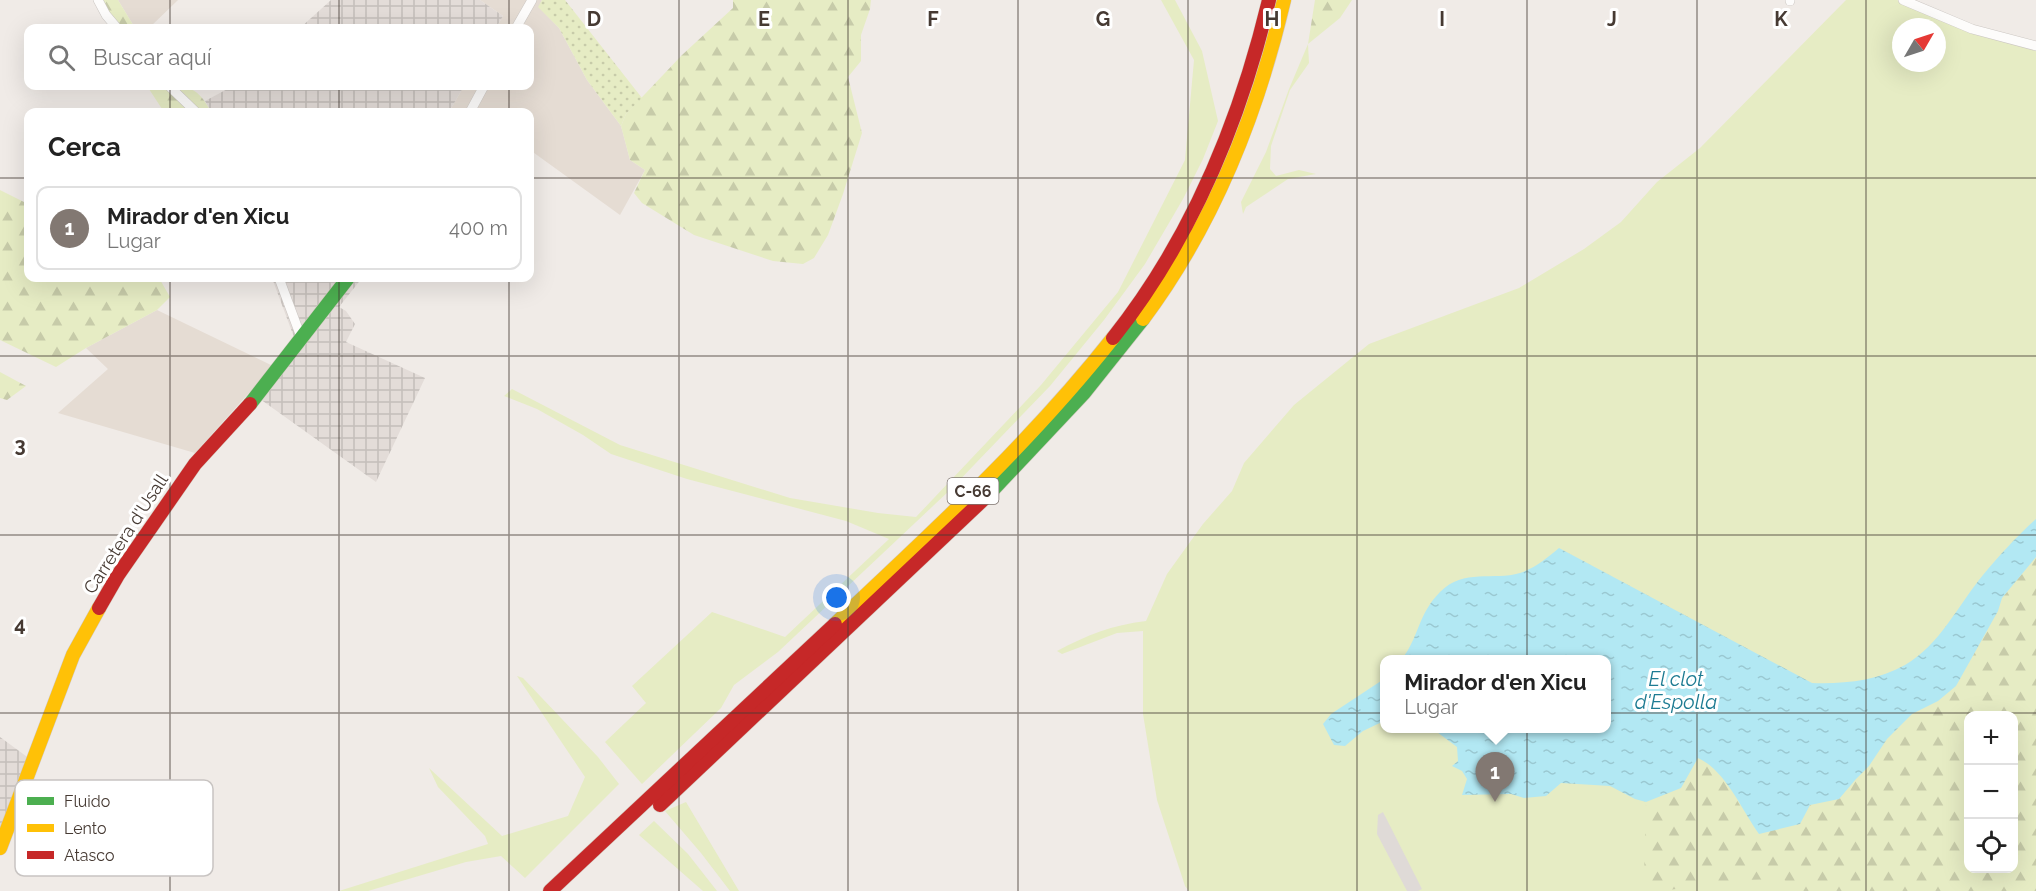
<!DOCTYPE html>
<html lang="es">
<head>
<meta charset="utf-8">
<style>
	body { margin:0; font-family:Raleway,sans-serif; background:#f6f6f6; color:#222 }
	.controls { position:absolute; right:18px; bottom:18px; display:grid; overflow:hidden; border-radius:12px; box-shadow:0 6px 24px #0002 }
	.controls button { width:54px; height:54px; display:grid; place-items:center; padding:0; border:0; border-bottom:2px solid #e0e0e0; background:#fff; color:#222; font:30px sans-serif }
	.compass { position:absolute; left:1892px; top:18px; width:54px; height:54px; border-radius:50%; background:#fff; box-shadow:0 6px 24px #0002; rotate:51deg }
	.you { position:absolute; left:837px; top:598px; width:21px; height:21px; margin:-15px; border:4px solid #fff; border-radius:50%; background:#1a73e8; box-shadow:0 0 0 9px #1a73e833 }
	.badge { display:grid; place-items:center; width:39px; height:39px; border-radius:50%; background:#827872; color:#fff; font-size:20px; font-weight:700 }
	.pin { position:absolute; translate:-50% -50px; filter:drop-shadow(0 2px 3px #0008) }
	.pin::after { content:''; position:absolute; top:32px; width:21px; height:18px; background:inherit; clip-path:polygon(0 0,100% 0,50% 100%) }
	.popup { position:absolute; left:1380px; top:655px; width:231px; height:78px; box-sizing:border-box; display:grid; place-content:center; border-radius:12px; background:#fff; filter:drop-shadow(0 2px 4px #0005); font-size:20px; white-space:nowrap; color:#767676 }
	.popup b { font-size:22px; color:#222 }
	.popup::after { content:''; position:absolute; left:50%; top:100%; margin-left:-12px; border:12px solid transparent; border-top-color:#fff }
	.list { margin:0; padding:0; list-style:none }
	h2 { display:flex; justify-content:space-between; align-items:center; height:78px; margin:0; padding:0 24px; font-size:26px }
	h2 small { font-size:20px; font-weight:400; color:#767676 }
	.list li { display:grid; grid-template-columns:39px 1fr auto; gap:18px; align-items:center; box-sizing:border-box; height:84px; margin:0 12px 12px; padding:0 12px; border:2px solid #e0e0e0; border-radius:12px }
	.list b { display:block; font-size:22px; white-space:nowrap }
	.list p { margin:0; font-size:20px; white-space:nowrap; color:#767676 }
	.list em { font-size:20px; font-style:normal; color:#767676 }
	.icon { flex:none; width:33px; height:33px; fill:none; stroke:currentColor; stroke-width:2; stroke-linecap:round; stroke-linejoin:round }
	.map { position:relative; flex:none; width:2036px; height:891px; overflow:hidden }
	.search { position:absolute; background:#fff; box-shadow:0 6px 24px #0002; left:24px; top:24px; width:510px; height:66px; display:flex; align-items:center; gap:15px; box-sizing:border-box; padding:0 21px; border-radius:12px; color:#767676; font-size:22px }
	.panel { position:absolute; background:#fff; box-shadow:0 6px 24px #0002; left:24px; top:108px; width:510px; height:174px; border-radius:12px }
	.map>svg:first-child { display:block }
</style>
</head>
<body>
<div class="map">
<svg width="2036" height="891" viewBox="0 0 2036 891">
	<defs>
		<pattern id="industrial-grid" width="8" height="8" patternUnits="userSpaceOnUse" patternTransform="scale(1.5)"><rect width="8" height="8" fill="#e3dcd8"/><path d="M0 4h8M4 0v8" fill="none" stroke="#c4beba"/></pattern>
		<pattern id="forest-firs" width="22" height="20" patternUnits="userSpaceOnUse" patternTransform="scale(1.5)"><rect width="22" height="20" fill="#e6ecc4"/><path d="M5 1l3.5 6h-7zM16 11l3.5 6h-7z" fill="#c7cba9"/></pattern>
		<pattern id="garden-dots" width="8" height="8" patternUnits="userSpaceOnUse" patternTransform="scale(1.5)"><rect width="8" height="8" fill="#e6ecc4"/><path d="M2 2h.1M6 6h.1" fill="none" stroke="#c7cba9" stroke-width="1.8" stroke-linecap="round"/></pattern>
		<pattern id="water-ripples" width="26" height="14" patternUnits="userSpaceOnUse" patternTransform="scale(1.5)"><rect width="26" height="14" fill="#b2e8f3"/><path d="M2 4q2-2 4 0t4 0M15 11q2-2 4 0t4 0" fill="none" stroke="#9ac8d1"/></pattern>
	</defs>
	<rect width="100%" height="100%" fill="#f0ebe7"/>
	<!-- residential -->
	<g fill="#e5dcd3">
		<polygon points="118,0 178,0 149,28 135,28"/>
		<polygon points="480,0 542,0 539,7 559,28 587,80 621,126 630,160 645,170 620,215 530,150 530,112 449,112 464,86 530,86 530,28 496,28 503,16"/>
		<polygon points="157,310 273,366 195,453 58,413 108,369 86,348"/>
	</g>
	<!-- industrial -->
	<g fill="url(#industrial-grid)">
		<polygon points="331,0 480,0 503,16 496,28 300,28"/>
		<polygon points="233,86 464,86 449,112 211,112 205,101"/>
		<polygon points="272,278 362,278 339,307 346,311 355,324 346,342 425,378 376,482 250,392 295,340"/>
		<polygon points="0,737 30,759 0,833"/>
	</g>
	<!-- green -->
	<g fill="#e6ecc4" fill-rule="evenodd">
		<polygon points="1161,0 1175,0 1202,51 1218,121 1203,159 1183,199 1145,264 1104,320 1050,386 950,490 778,652 734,685 721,708 642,784 605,742 646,703 632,686 712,612 785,637 889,539 846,521 687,479 611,454 583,435 537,409 504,396 512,389 620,445 790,498 878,513 916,517 1041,385 1118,292 1185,160 1194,60"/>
		<path d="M1846,0H1897L2036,45V891H1189L1185,886L1157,800L1143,714V631L1117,633L1062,654L1057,651C1087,635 1112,625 1146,621L1167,574L1203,524L1232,491L1244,463L1294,405L1369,344L1519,288L1584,249L1621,222L1657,182L1700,148ZM1901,27H1937V63H1901ZM1384,660H1606V728H1384ZM1968,716H2014V868H1968Z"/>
		<polygon points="1308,44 1309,63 1290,90 1271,146 1270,169 1276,176 1299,170 1316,174 1288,179 1246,207 1243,214 1241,202 1266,152 1289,89"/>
		<polygon points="517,676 523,678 598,757 619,784 525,878 501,856 466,862 368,891 339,891 488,844 485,836 438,787 429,768 502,836 568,816 585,777"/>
		<polygon points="686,802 739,891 730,891 701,853 665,811"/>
		<polygon points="654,821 688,854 717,891 703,891 639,835"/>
	</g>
	<!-- forest -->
	<g fill="url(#forest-firs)" fill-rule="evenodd">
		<polygon points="96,0 118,0 135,28 111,28"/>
		<polygon points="733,0 871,0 870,9 861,35 861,61 848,77 862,133 843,194 828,235 814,258 803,264 773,261 694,235 642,203 634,193 645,170 630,160 621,126 626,114 682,55 733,8"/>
		<polygon points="1315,0 1352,0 1340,18 1308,44"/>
		<path d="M147,86C179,86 195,80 211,112H164Z"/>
		<polygon points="0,190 28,204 28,278 159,278 170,297 157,310 86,348 56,367 0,340"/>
		<polygon points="0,372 26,386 7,400 0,398"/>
		<path d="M2036,557V891H1798L1783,879L1744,880L1661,891H1646L1644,877L1646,802L1681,788L1698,758C1722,769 1734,796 1747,817L1839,799L1856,779L1869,766L1887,739L1912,714L1938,701L1956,686L1998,611L2002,598ZM1968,716H2014V868H1968Z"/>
	</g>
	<!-- garden -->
	<polygon fill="url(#garden-dots)" points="542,0 565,0 642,98 626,114 621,126 587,80 559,28 538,7"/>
	<!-- parking -->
	<polygon fill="#dfdad7" points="1383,812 1422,889 1418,891 1407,891 1377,834 1378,815"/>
	<!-- water -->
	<g fill="url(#water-ripples)">
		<path d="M2036,519V557L2002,598L1998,611L1956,686L1938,701L1912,714L1887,739L1869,766L1856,779L1839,799L1810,805L1800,824L1759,834C1742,810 1725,770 1698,758L1681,788L1646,802L1635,799L1610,786L1561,783L1546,796L1524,798L1511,794L1462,795L1467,779L1462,771L1452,766L1458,761L1457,747L1433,729L1606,728V660L1402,659C1419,637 1418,614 1440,592C1464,568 1493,581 1520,573C1535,568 1547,558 1559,548L1812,683C1844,684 1877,681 1905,665C1940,645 1958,605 1983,575C1999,556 2017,536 2036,519Z"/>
		<polygon points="1384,679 1384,721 1363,731 1345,746 1334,745 1323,724 1331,714"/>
	</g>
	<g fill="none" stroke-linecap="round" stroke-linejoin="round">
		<!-- street casing -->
		<g stroke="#ccc7c3" stroke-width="10">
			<g id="street">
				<polyline points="98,0 106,15 117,28"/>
				<polyline points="1903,0 1972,29 2036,46"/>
				<polyline points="1790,1 1790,0"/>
				<polyline points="516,28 532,0"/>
				<polyline points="169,86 196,112"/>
				<polyline points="470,112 484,86"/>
				<polyline points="279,278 301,337"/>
			</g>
		</g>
		<!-- fast casing -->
		<g stroke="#d1c8be" stroke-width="15">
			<g id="fast">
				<polyline points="250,404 348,278"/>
				<polyline points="987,496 1084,393 1143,319"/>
			</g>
		</g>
		<!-- slow casing -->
		<g stroke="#d1c8be" stroke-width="15">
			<g id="slow">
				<path d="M1143,319C1214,224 1257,115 1284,0"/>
				<path d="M835,624C932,533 1031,442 1113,338"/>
				<polyline points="0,848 73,655 99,608"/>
			</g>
		</g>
		<!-- jam casing -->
		<g stroke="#d1c8be" stroke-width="15">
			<g id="jam">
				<path d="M1113,338C1191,240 1240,121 1269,0"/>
				<polyline points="99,608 118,575 195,464 250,404"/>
				<polyline points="660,805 987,496"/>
				<polyline points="550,891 835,624"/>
			</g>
		</g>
		<!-- street -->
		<use href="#street" stroke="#fdfcfb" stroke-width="9"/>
		<!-- fast -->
		<use href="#fast" stroke="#4caf50" stroke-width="14"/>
		<!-- slow -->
		<use href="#slow" stroke="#ffc107" stroke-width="14"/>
		<!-- jam -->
		<use href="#jam" stroke="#c62828" stroke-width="14"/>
	</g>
	<!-- grid -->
	<path fill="none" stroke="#463a33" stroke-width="1.5" stroke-opacity="0.55" d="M170,0V28M339,0V28M509,0V28M679,0V891M848,0V891M1018,0V891M1188,0V891M1357,0V891M1527,0V891M1697,0V891M1866,0V891M170,86V112M339,86V112M509,86V112M0,178H28M530,178H2036M170,278V891M339,278V891M509,278V891M0,356H2036M0,535H2036M0,713H2036"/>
	<g text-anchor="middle" stroke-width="6" stroke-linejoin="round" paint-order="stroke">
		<!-- shield labels -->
		<rect fill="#fff" stroke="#7e7570" stroke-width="1.5" x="947.5" y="478" width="51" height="26" rx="4.5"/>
		<g font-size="16" font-weight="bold" fill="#463a33">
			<text x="973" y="497">C-66</text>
		</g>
		<!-- street labels -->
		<g font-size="18" fill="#463a33" stroke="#fff">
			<text transform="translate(126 534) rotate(-57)" y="6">Carretera d'Usall</text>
		</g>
		<!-- water labels -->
		<g font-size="20" font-style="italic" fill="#1d7b92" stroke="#fff">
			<text x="1676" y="686">El clot<tspan x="1676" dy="23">d'Espolla</tspan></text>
		</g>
	</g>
	<!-- legend -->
	<rect x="15" y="780" width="198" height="96" rx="9" fill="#fff" stroke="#c8c4c2" stroke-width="1.5"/>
	<rect x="27" y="797" width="27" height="8" fill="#4caf50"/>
	<rect x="27" y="824" width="27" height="8" fill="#ffc107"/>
	<rect x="27" y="851" width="27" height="8" fill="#c62828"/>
	<g font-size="16" fill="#463a33">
		<text x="64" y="807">Fluido</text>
		<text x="64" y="834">Lento</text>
		<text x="64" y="861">Atasco</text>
	</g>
	<g font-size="20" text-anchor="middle" font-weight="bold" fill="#463a33" stroke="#fff" stroke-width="6" stroke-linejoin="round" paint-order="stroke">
		<text x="594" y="26">D</text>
		<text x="764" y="26">E</text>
		<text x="933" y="26">F</text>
		<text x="1103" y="26">G</text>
		<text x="1272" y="26">H</text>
		<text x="1442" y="26">I</text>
		<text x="1612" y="26">J</text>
		<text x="1781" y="26">K</text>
		<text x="20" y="452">3</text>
		<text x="20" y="631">4</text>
	</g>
</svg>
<div class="controls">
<button>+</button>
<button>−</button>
<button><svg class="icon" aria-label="locate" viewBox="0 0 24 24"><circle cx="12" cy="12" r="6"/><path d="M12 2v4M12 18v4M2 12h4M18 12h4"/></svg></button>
</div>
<svg class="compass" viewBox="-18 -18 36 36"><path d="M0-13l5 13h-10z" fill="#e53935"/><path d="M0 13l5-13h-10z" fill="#767676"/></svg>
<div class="you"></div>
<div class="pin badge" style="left:1495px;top:802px">1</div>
<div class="popup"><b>Mirador d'en Xicu</b>Lugar</div>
<div class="search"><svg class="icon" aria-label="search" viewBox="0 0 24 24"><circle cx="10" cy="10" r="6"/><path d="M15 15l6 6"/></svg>Buscar aquí</div>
<section class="panel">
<h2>Cerca<small></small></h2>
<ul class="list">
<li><span class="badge">1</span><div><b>Mirador d'en Xicu</b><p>Lugar</p></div><em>400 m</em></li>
</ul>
</section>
</div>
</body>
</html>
